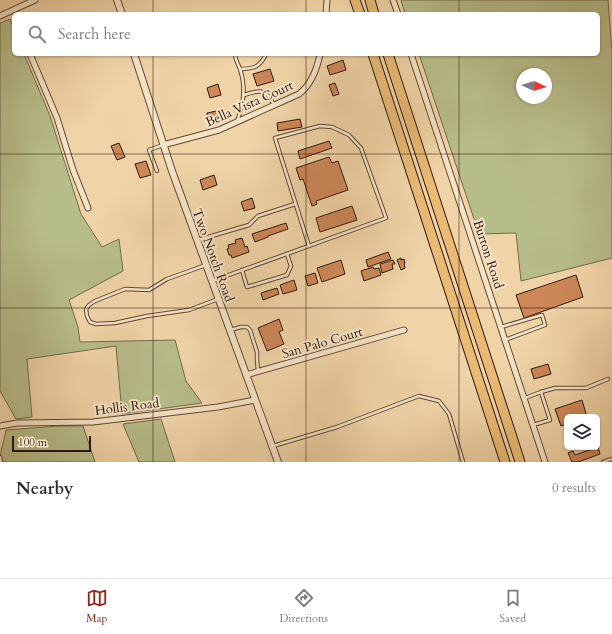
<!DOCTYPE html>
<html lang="en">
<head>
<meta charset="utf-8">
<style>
	body { margin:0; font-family:Cardo,serif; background:#f2f2f3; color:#2b2b33 }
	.controls { position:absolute; right:12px; bottom:12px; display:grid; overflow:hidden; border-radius:6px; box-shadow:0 1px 3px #0004 }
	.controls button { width:36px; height:36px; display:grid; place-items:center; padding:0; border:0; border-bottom:1px solid #e1e1e2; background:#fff; color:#2b2b33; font:20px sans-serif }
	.compass { position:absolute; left:516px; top:68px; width:36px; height:36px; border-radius:50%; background:#fff; box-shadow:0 1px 3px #0004; rotate:94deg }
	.scale { position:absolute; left:12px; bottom:10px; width:79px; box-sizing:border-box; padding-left:4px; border:2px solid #301910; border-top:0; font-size:11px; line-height:14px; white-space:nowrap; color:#301910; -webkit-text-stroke:3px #f5e3c6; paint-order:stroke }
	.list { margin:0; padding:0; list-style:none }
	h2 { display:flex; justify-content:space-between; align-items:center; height:52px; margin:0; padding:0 16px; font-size:17px }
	h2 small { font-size:13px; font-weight:400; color:#7c7c81 }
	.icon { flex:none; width:22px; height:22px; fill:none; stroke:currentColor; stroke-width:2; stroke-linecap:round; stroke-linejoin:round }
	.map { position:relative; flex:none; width:612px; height:462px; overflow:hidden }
	.search { position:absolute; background:#fff; box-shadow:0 1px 3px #0004; left:12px; right:12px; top:12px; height:44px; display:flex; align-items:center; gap:10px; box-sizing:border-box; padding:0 14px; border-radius:6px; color:#7c7c81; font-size:15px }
	.sheet { height:116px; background:#fff }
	nav { display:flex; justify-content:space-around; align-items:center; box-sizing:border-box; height:56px; border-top:1px solid #e1e1e2; background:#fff; font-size:11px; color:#7c7c81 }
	nav a { display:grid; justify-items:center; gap:2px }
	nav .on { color:#8f2418 }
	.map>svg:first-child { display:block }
</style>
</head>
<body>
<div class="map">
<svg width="612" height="462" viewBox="0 0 612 462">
	<rect width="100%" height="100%" fill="#f0d4a7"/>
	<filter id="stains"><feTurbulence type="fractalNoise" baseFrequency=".005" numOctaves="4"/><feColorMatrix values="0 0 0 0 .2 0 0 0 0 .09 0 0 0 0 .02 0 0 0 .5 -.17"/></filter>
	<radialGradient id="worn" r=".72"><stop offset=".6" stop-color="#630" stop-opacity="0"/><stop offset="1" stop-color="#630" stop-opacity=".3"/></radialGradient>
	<!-- green -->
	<g fill="#b7bd89" stroke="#746b4c" fill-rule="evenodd">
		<path d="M401,0H608L612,52V258L521,281L516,233L479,234L419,54H598V14H405ZM522,74H546V98H522Z"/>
		<polygon points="10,19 14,29 14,54 24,54 50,116 81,214 102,247 119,239 123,271 69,300 78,327 80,342 175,340 186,381 202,403 122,414 116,346 27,359 32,417 16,419 0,391 0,23"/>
		<polygon points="161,419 175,462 139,462 123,424"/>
		<path d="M58,426H83L95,462H0C0,451 4,441 6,430Z"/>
	</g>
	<!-- building -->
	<g fill="#cd8758" stroke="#301910">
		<polygon points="343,60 346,70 330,75 327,66"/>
		<polygon points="270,69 274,81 257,86 253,74"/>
		<polygon points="335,83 339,94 333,96 329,85"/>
		<polygon points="218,84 221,95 210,98 207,88"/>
		<polygon points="222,110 223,117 208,121 207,113"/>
		<polygon points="300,119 302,127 278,131 277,123"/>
		<polygon points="329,141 332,148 300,159 298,151"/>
		<polygon points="119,143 125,157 117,160 111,146"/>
		<polygon points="329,157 332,163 338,161 348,190 316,201 317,204 312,206 303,179 300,180 296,168"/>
		<polygon points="146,161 151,175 140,178 135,164"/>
		<polygon points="214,175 217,185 203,190 200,180"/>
		<polygon points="252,198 255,208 244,211 241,202"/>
		<polygon points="352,206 357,220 320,232 316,218"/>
		<polygon points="286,223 288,229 268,236 268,237 255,242 252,234"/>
		<polygon points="242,238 245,247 247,246 249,252 232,258 231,255 229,255 227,249 229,248 228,245 236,243 235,240"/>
		<polygon points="388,252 391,259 368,267 366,260"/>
		<polygon points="401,258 401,260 404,259 405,263 404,263 405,268 401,270 397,260"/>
		<polygon points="341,260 345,274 322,282 317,268"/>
		<polygon points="393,260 395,264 392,264 393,269 382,273 380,264"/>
		<polygon points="373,267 374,269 379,268 381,275 364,281 361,271"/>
		<polygon points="315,273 318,283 308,286 305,276"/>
		<polygon points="576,275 583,297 524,318 516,295"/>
		<polygon points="294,280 297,290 283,294 280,285"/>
		<polygon points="277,288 279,294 263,300 261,293"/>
		<polygon points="279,319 283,330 279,332 284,344 267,351 258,328"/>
		<polygon points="548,364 551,374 534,379 531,369"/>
		<polygon points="582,400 587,417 567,417 567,424 561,426 555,409"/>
		<polygon points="598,447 600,454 578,462 572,462 568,453 573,451 575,455"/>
	</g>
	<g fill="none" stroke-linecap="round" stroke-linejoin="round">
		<!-- service casing -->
		<g stroke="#604836" stroke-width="4.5">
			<g id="service">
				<path d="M235,54C235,59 238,64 240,69C246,87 244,104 237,121"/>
				<path d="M240,69C254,69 260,67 266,54"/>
				<path d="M244,95C259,90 266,88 274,105"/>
				<polyline points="157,171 149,150 163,145"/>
				<polyline points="198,240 249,225 258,216 295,204"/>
				<polyline points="206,265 167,279 149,290 125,289 95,301 89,305 86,309 87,316 90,322 96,324 115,323 147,316 189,310 218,299"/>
				<polyline points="242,270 247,287 287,275 291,266 287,254"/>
				<polyline points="212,281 386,218 361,148 349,135 332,127 320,126 275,138 309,246"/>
				<polyline points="501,327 542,315 545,325 505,340"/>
				<polyline points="230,330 241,327 247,327 250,330 257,352 257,360 258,371"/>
				<polyline points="541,392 555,388 586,388 608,379"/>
				<polyline points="525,398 541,392 550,420 533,425"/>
				<polyline points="273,446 337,427 419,396 439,401 449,414 463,462"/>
				<polyline points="0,457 1,462"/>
				<polyline points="603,462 612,459"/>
			</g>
		</g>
		<!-- minor casing -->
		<g stroke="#604836" stroke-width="7">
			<g id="minor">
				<polyline points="393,0 398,14"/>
				<polyline points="326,14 327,0"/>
				<polyline points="0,16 35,0"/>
				<polyline points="30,54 57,118 73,170 88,208"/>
				<polyline points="411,54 545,462"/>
				<path d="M163,145L219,130L299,94C312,84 317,69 320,54"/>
				<polyline points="246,375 404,330"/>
				<polyline points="0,426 17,423 93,422 218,407 255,400"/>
			</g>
		</g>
		<!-- tertiary casing -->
		<g stroke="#604836" stroke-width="8">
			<g id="tertiary">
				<polyline points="117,0 122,14"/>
				<polyline points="134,54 172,171 278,462"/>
			</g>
		</g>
		<!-- motorway casing -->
		<g stroke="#301910" stroke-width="11">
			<g id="motorway">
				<polyline points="355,0 360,14"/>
				<polyline points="370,0 374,14"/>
				<polyline points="373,54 505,462"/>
				<polyline points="388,54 520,462"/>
			</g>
		</g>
		<!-- service -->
		<use href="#service" stroke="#f5e3c6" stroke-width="2.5"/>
		<!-- minor -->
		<use href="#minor" stroke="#f5e3c6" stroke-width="5"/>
		<!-- tertiary -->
		<use href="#tertiary" stroke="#f5e3c6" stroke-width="6"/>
		<!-- motorway -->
		<use href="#motorway" stroke="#e8ba74" stroke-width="9"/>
	</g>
	<!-- grid -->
	<path fill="none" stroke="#301910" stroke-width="1" stroke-opacity="0.55" d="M153,0V14M306,0V14M459,0V14M153,54V462M306,54V462M459,54V462M0,154H612M0,308H612"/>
	<g text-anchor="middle" stroke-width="4" stroke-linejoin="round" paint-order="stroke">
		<!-- street labels -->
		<g font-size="13" fill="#301910" stroke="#f5e3c6">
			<text transform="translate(249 103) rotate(-24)" y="5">Bella Vista Court</text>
			<text transform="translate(489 254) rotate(72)" y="5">Burton Road</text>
			<text transform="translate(214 255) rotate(70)" y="5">Two Notch Road</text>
			<text transform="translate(322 342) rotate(-16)" y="5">San Palo Court</text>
			<text transform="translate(127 406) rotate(-7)" y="5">Hollis Road</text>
		</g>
	</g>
	<rect width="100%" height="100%" filter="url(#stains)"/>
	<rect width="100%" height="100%" fill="url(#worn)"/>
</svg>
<div class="controls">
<button><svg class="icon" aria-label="layers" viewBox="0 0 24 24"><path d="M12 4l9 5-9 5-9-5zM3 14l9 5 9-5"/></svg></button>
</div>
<svg class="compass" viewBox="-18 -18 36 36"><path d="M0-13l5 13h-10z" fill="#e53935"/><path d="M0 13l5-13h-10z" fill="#7c7c81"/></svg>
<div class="scale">100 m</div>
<div class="search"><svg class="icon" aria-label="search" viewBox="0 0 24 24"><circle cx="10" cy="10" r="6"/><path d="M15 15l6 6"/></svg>Search here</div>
</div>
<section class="sheet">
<h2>Nearby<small>0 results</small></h2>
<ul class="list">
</ul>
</section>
<nav>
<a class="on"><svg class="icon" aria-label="map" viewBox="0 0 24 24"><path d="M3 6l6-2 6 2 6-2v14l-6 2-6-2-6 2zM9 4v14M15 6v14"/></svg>Map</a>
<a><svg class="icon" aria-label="directions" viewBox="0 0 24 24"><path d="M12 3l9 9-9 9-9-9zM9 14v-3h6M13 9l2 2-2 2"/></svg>Directions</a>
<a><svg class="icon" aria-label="saved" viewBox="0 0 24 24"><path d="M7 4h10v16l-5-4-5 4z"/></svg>Saved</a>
</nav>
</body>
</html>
